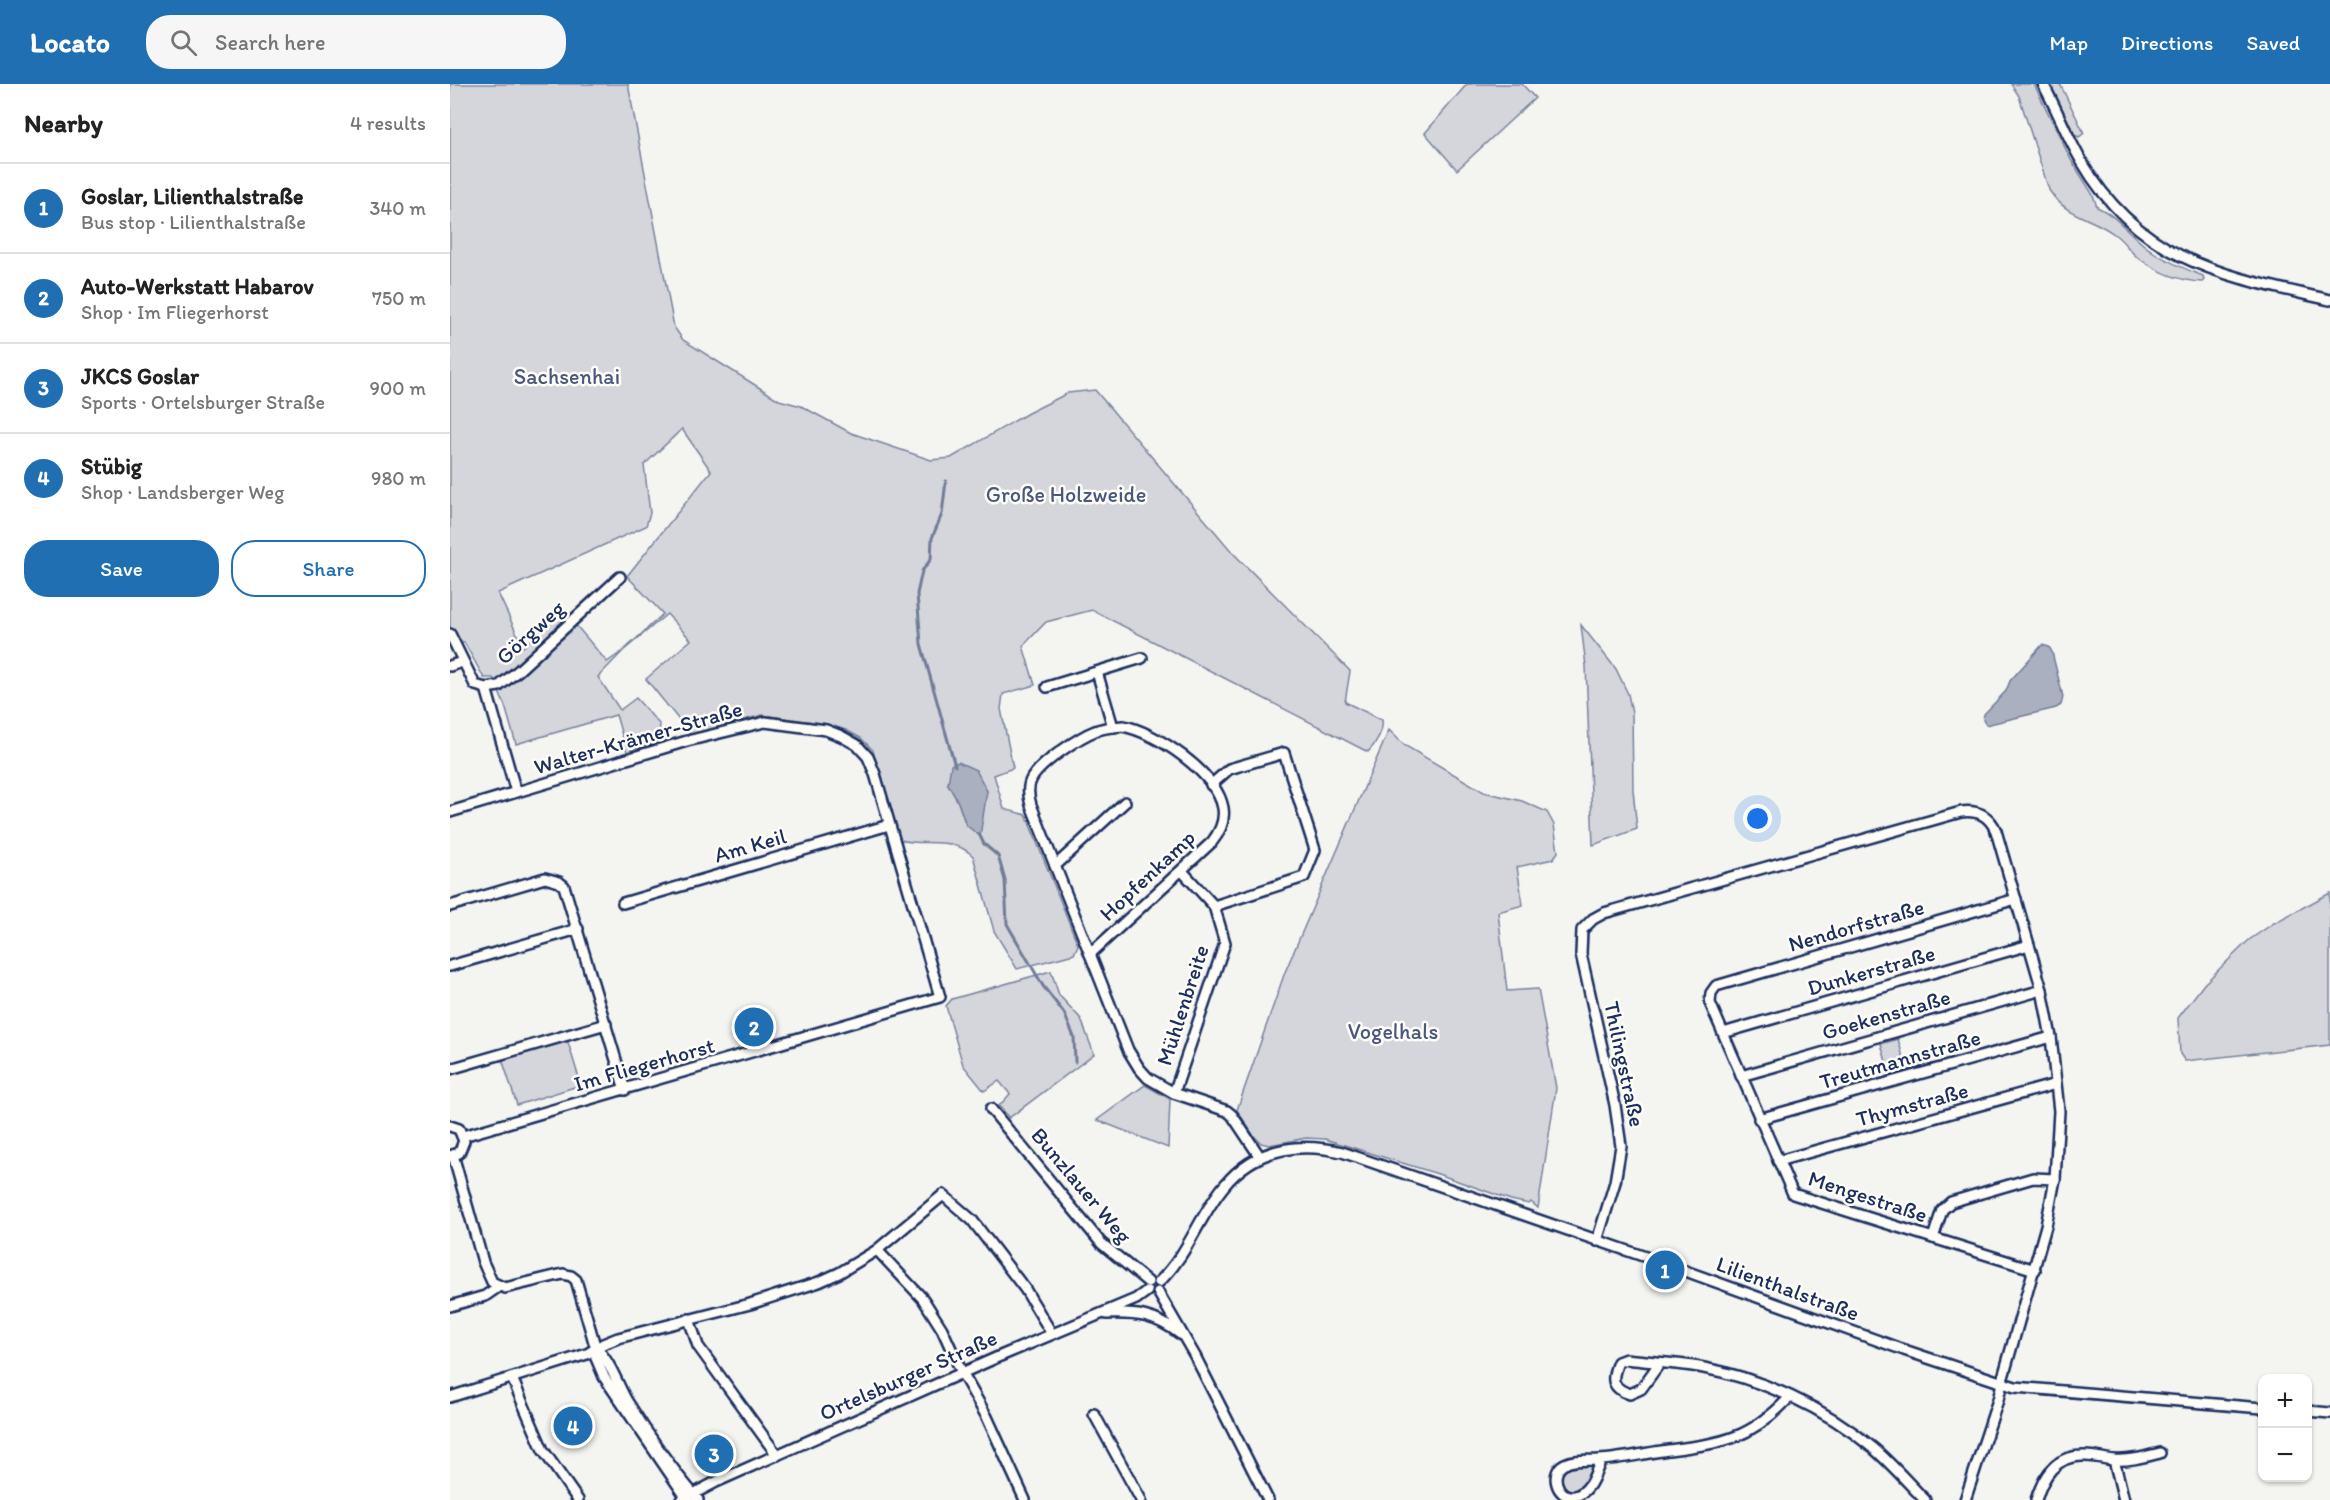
<!DOCTYPE html>
<html lang="en">
<head>
<meta charset="utf-8">
<style>
	body { margin:0; font-family:Itim,sans-serif; background:#f6f6f6; color:#222 }
	.controls { position:absolute; right:18px; bottom:18px; display:grid; overflow:hidden; border-radius:12px; box-shadow:0 2px 4px #0004 }
	.controls button { width:54px; height:54px; display:grid; place-items:center; padding:0; border:0; border-bottom:2px solid #e0e0e0; background:#fff; color:#222; font:30px sans-serif }
	.you { position:absolute; left:1308px; top:735px; width:21px; height:21px; margin:-15px; border:4px solid #fff; border-radius:50%; background:#1a73e8; box-shadow:0 0 0 9px #1a73e833 }
	.badge { display:grid; place-items:center; width:39px; height:39px; border-radius:50%; background:#1f6fb2; color:#fff; font-size:20px; font-weight:700 }
	.pin { position:absolute; translate:-50% -50%; border:3px solid #fff; box-shadow:0 2px 6px #0006 }
	.list { margin:0; padding:0; list-style:none }
	h2 { display:flex; justify-content:space-between; align-items:center; height:78px; margin:0; padding:0 24px; font-size:26px }
	h2 small { font-size:20px; font-weight:400; color:#767676 }
	.list li { display:grid; grid-template-columns:39px 1fr auto; gap:18px; align-items:center; box-sizing:border-box; height:90px; padding:0 24px; border-top:2px solid #e0e0e0 }
	.list b { display:block; font-size:22px; white-space:nowrap }
	.list p { margin:0; font-size:20px; white-space:nowrap; color:#767676 }
	.list em { font-size:20px; font-style:normal; color:#767676 }
	.actions { display:flex; gap:12px; padding:18px 24px }
	.actions a { flex:1; padding:14px 0; border:2px solid #1f6fb2; border-radius:24px; text-align:center; font-size:21px; color:#1f6fb2 }
	.actions .main { background:#1f6fb2; color:#fff }
	.icon { flex:none; width:33px; height:33px; fill:none; stroke:currentColor; stroke-width:2; stroke-linecap:round; stroke-linejoin:round }
	.map { position:relative; flex:none; width:1880px; height:1416px; overflow:hidden }
	header { display:flex; align-items:center; gap:36px; box-sizing:border-box; height:84px; padding:0 30px; background:#1f6fb2; color:#fff }
	header strong { font-size:28px }
	nav { display:flex; gap:33px; margin-inline-start:auto; font-size:21px }
	.search { width:420px; height:54px; background:#f6f6f6; display:flex; align-items:center; gap:15px; box-sizing:border-box; padding:0 21px; border-radius:24px; color:#767676; font-size:22px }
	main { display:flex }
	aside { flex:1; background:#fff }
	.map>svg:first-child { display:block }
</style>
</head>
<body>
<header>
<strong>Locato</strong>
<div class="search"><svg class="icon" aria-label="search" viewBox="0 0 24 24"><circle cx="10" cy="10" r="6"/><path d="M15 15l6 6"/></svg>Search here</div>
<nav><a>Map</a><a>Directions</a><a>Saved</a></nav>
</header>
<main>
<aside>
<h2>Nearby<small>4 results</small></h2>
<ul class="list">
<li><span class="badge">1</span><div><b>Goslar, Lilienthalstraße</b><p>Bus stop · Lilienthalstraße</p></div><em>340 m</em></li>
<li><span class="badge">2</span><div><b>Auto-Werkstatt Habarov</b><p>Shop · Im Fliegerhorst</p></div><em>750 m</em></li>
<li><span class="badge">3</span><div><b>JKCS Goslar</b><p>Sports · Ortelsburger Straße</p></div><em>900 m</em></li>
<li><span class="badge">4</span><div><b>Stübig</b><p>Shop · Landsberger Weg</p></div><em>980 m</em></li>
</ul>
<div class="actions"><a class="main">Save</a><a>Share</a></div>
</aside>
<div class="map">
<svg width="1880" height="1416" viewBox="0 0 1880 1416">
	<rect width="100%" height="100%" fill="#f4f4f1"/>
	<filter id="ink" filterUnits="userSpaceOnUse"><feTurbulence type="fractalNoise" baseFrequency=".0167" numOctaves="2"/><feDisplacementMap in="SourceGraphic" scale="12" xChannelSelector="R" yChannelSelector="G"/><feConvolveMatrix kernelMatrix="1 2 1 2 8 2 1 2 1" color-interpolation-filters="sRGB"/></filter>
	<g filter="url(#ink)">
		<!-- green -->
		<g fill="#d4d6db" stroke="#78829c" stroke-width="1.5" fill-rule="evenodd">
			<path d="M0,0H178L224,243L233,256L329,316L351,322L401,349L481,376L501,374L578,329L618,309L645,306L783,469L900,587L895,618L932,636C934,646 925,661 918,668L642,526L596,538L573,562L585,601L553,610L551,625L563,684L544,691L554,725L576,731L628,861L624,870L567,885L544,847L523,772C501,751 474,763 451,756L447,751L428,691L423,666L411,654L396,646L377,640L312,631L241,651L196,595L241,556L217,530L173,567L148,593L170,626L186,614L210,641L208,657L177,668L166,631L66,660L55,622L43,594H34L14,558L3,564L0,558ZM232,345L261,387L177,492L213,530L173,567L157,578L114,527L73,563L48,509L196,442L200,429L194,381ZM498,700L537,707L516,741L508,718Z"/>
			<polygon points="1017,0 1072,0 1085,14 1007,86 975,49"/>
			<path d="M1561,0H1584L1621,76L1643,111L1647,123C1668,132 1682,154 1702,167C1718,178 1735,185 1753,192L1754,196L1752,198C1729,197 1706,187 1687,173C1679,166 1673,156 1664,150C1640,132 1617,134 1599,106L1569,12Z"/>
			<polygon points="1600,0 1610,0 1634,49 1629,53 1625,51"/>
			<polygon points="1131,541 1166,585 1178,610 1182,629 1183,706 1187,745 1143,761 1136,582"/>
			<polygon points="939,646 954,661 1034,708 1072,717 1097,728 1104,741 1108,768 1103,775 1067,783 1073,821 1048,828 1057,907 1088,905 1106,1004 1088,1124 1081,1118 1079,1120 1061,1116 988,1090 875,1055 856,1054 819,1061 811,1059 803,1051 787,1026 835,888"/>
			<polygon points="1880,809 1880,961 1735,977 1730,970 1728,934 1754,900 1799,856 1824,839"/>
			<polygon points="601,887 609,911 631,935 644,970 559,1034 549,1022 560,1010 549,997 534,1007 513,981 496,922 502,915"/>
			<polygon points="117,955 131,1001 67,1021 52,975"/>
			<polygon points="1448,955 1454,977 1437,981 1431,960"/>
			<polygon points="695,1001 720,1015 718,1064 647,1036"/>
			<path d="M1137,1379L1142,1383C1137,1399 1128,1415 1111,1402V1388L1115,1383Z"/>
		</g>
		<!-- water -->
		<g fill="#aab0bf" stroke="#717c98" stroke-width="1.5">
			<polygon points="1592,561 1599,563 1602,568 1613,613 1611,621 1606,624 1536,641 1533,636 1534,630 1556,607 1560,597"/>
			<polygon points="508,678 526,686 537,707 530,752 516,741 508,718 498,700 501,681"/>
		</g>
		<g fill="none" stroke-linecap="round" stroke-linejoin="round">
			<!-- stream -->
			<g stroke="#717c98" stroke-width="3">
				<polyline points="496,397 492,430 482,454 481,475 472,487 467,510 471,560 505,682"/>
				<polyline points="529,750 534,760 548,772 555,796 557,840 593,902 614,929 624,953 625,978"/>
			</g>
			<!-- minor casing -->
			<g stroke="#1b2f5e" stroke-width="14">
				<g id="minor">
					<path d="M1593,0C1607,25 1617,53 1632,78C1691,179 1777,192 1880,216"/>
					<polyline points="0,550 25,601 36,604 49,602 69,586 170,493"/>
					<polyline points="0,582 12,578"/>
					<polyline points="647,588 663,643"/>
					<polyline points="597,603 692,574"/>
					<polyline points="36,604 66,708"/>
					<path d="M673,642C706,648 767,689 773,724C775,736 770,748 762,758L640,870L581,721C578,711 577,702 582,694C591,679 629,653 645,647C654,643 663,643 673,642Z"/>
					<polyline points="761,701 779,685 834,669 865,766 854,793 764,822"/>
					<polyline points="0,728 237,657 315,638 376,646 391,652 407,661 418,673 425,690 490,913 13,1052"/>
					<polyline points="605,782 675,718"/>
					<polyline points="1566,815 1266,902 1261,909 1260,919 1343,1110 1585,1186"/>
					<polyline points="173,819 439,741"/>
					<polyline points="0,822 95,794 109,798 114,802 175,1006"/>
					<polyline points="640,870 678,966 689,984 698,994 724,1009 777,1027 782,1031 810,1073"/>
					<polyline points="0,882 128,845"/>
					<polyline points="1273,949 1579,861"/>
					<polyline points="0,985 156,940"/>
					<polyline points="1291,992 1592,906"/>
					<polyline points="724,1009 775,859 764,822 732,787"/>
					<polyline points="541,1025 651,1159 698,1198"/>
					<polyline points="1309,1035 1601,953"/>
					<polyline points="0,1042 9,1045 14,1057 9,1069 0,1072"/>
					<polyline points="3,1071 33,1178 42,1198 55,1204 113,1190 121,1192 126,1196 146,1265 146,1274 154,1293 238,1416"/>
					<polyline points="1328,1077 1606,1000"/>
					<polyline points="1483,1154 1492,1126 1501,1118 1583,1094 1605,1095"/>
					<path d="M1147,1157L1165,1098L1171,1062L1165,1021L1131,870L1132,846L1143,835L1154,829L1511,728C1528,726 1539,731 1546,747L1592,906L1601,953L1609,1027L1605,1095L1596,1142L1554,1290"/>
					<polyline points="427,1166 473,1215 492,1245 512,1289 537,1333 575,1416"/>
					<path d="M709,1198C738,1171 749,1132 774,1102C805,1064 848,1058 892,1068L1216,1180L1454,1266L1565,1303L1812,1324"/>
					<polyline points="708,1208 745,1272 818,1416"/>
					<polyline points="0,1222 35,1212 48,1203"/>
					<path d="M656,1230C688,1229 705,1231 730,1250"/>
					<polyline points="239,1235 248,1262 327,1371"/>
					<path d="M146,1265C159,1274 168,1302 177,1317C198,1351 222,1385 248,1416"/>
					<path d="M1209,1280L1191,1305L1180,1310C1161,1304 1161,1295 1168,1278L1176,1275C1200,1278 1225,1279 1249,1283C1311,1294 1375,1324 1423,1364C1442,1380 1458,1399 1475,1416"/>
					<polyline points="62,1294 93,1366 128,1416"/>
					<polyline points="0,1313 137,1270 153,1260 168,1254 300,1220 369,1198 389,1189 427,1166 493,1111 522,1136 575,1205 602,1250"/>
					<polyline points="1858,1327 1880,1329"/>
					<polyline points="644,1330 691,1416"/>
					<path d="M1151,1376C1145,1389 1141,1408 1125,1412C1106,1416 1098,1385 1117,1379C1126,1375 1139,1377 1149,1376C1170,1375 1191,1370 1212,1367C1270,1359 1297,1358 1339,1314"/>
					<polyline points="1664,1376 1674,1416"/>
					<polyline points="232,1416 266,1398 548,1273 686,1215 697,1207"/>
					<polyline points="1515,1416 1548,1316 1553,1295"/>
					<path d="M1586,1416C1593,1393 1605,1372 1632,1372C1643,1371 1653,1375 1664,1376C1680,1377 1694,1373 1710,1369"/>
				</g>
			</g>
			<!-- minor -->
			<use href="#minor" stroke="#fdfcf7" stroke-width="9"/>
		</g>
	</g>
	<g text-anchor="middle" stroke-width="5" stroke-linejoin="round" paint-order="stroke">
		<!-- park labels -->
		<g font-size="22" fill="#49597d" stroke="#fdfcf7">
			<text x="117" y="300">Sachsenhai</text>
			<text x="616" y="418">Große Holzweide</text>
			<text x="943" y="955">Vogelhals</text>
		</g>
		<!-- street labels -->
		<g font-size="22" fill="#1b2f5e" stroke="#fdfcf7">
			<text transform="translate(80 548) rotate(-42)" y="8">Görgweg</text>
			<text transform="translate(188 653) rotate(-16)" y="8">Walter-Krämer-Straße</text>
			<text transform="translate(300 761) rotate(-16)" y="8">Am Keil</text>
			<text transform="translate(697 791) rotate(-43)" y="8">Hopfenkamp</text>
			<text transform="translate(1406 841) rotate(-16)" y="8">Nendorfstraße</text>
			<text transform="translate(1421 886) rotate(-16)" y="8">Dunkerstraße</text>
			<text transform="translate(732 921) rotate(-72)" y="8">Mühlenbreite</text>
			<text transform="translate(1436 930) rotate(-16)" y="8">Goekenstraße</text>
			<text transform="translate(1450 975) rotate(-16)" y="8">Treutmannstraße</text>
			<text transform="translate(194 980) rotate(-16)" y="8">Im Fliegerhorst</text>
			<text transform="translate(1175 980) rotate(78)" y="8">Thilingstraße</text>
			<text transform="translate(1462 1020) rotate(-15)" y="8">Thymstraße</text>
			<text transform="translate(632 1101) rotate(50)" y="8">Bunzlauer Weg</text>
			<text transform="translate(1418 1112) rotate(18)" y="8">Mengestraße</text>
			<text transform="translate(1338 1204) rotate(20)" y="8">Lilienthalstraße</text>
			<text transform="translate(458 1291) rotate(-24)" y="8">Ortelsburger Straße</text>
		</g>
	</g>
</svg>
<div class="controls">
<button>+</button>
<button>−</button>
</div>
<div class="you"></div>
<div class="pin badge" style="left:1215px;top:1186px">1</div>
<div class="pin badge" style="left:304px;top:943px">2</div>
<div class="pin badge" style="left:264px;top:1370px">3</div>
<div class="pin badge" style="left:123px;top:1342px">4</div>
</div>
</main>
</body>
</html>
